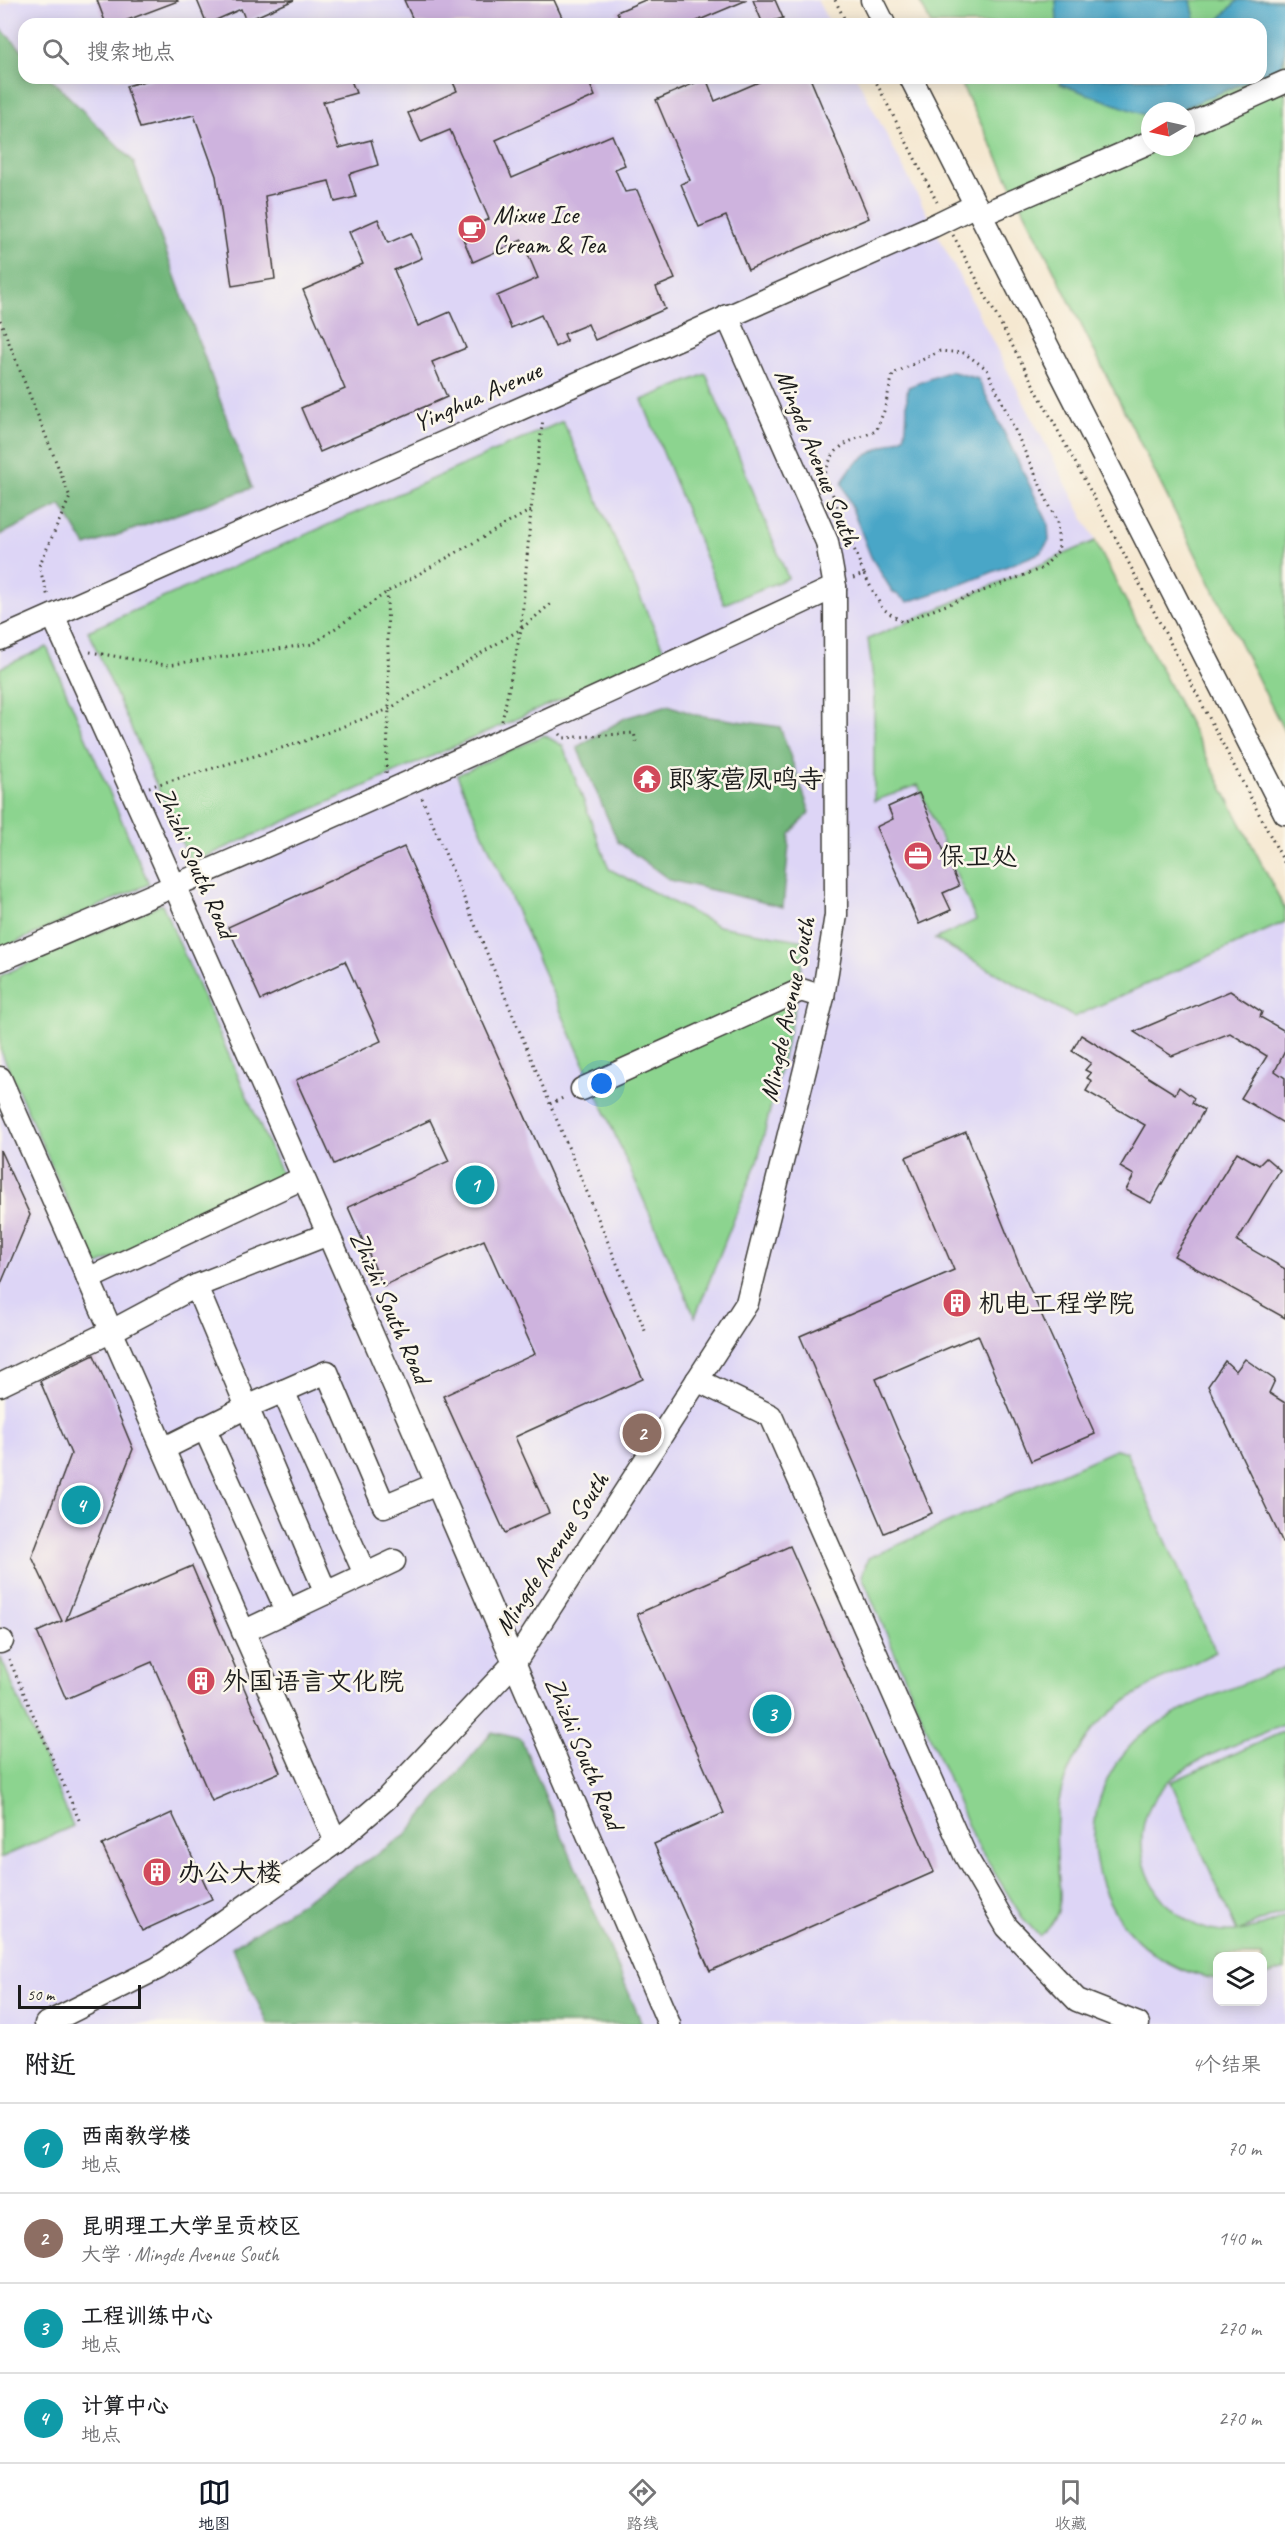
<!DOCTYPE html>
<html lang="zh">
<head>
<meta charset="utf-8">
<style>
	body { margin:0; font-family:Caveat,"LXGW WenKai TC",sans-serif; background:#f6f6f6; color:#202124 }
	.controls { position:absolute; right:18px; bottom:18px; display:grid; overflow:hidden; border-radius:12px; box-shadow:0 3px 15px #0003 }
	.controls button { width:54px; height:54px; display:grid; place-items:center; padding:0; border:0; border-bottom:2px solid #e0e0e0; background:#fff; color:#202124; font:30px sans-serif }
	.compass { position:absolute; left:1141px; top:102px; width:54px; height:54px; border-radius:50%; background:#fff; box-shadow:0 3px 15px #0003; rotate:261deg }
	.scale { position:absolute; left:18px; bottom:15px; width:123px; box-sizing:border-box; padding-left:6px; border:3px solid #1c1c1c; border-top:0; font-size:16px; line-height:21px; white-space:nowrap; color:#1c1c1c; -webkit-text-stroke:4px #fbf7ec; paint-order:stroke }
	.you { position:absolute; left:602px; top:1084px; width:21px; height:21px; margin:-15px; border:4px solid #fff; border-radius:50%; background:#1a73e8; box-shadow:0 0 0 9px #1a73e833 }
	.badge { display:grid; place-items:center; width:39px; height:39px; border-radius:50%; background:#111827; color:#fff; font-size:20px; font-weight:700 }
	.pin { position:absolute; translate:-50% -50%; border:3px solid #fff; box-shadow:0 2px 6px #0006 }
	.list { margin:0; padding:0; list-style:none }
	h2 { display:flex; justify-content:space-between; align-items:center; height:78px; margin:0; padding:0 24px; font-size:26px }
	h2 small { font-size:20px; font-weight:400; color:#757577 }
	.list li { display:grid; grid-template-columns:39px 1fr auto; gap:18px; align-items:center; box-sizing:border-box; height:90px; padding:0 24px; border-top:2px solid #e0e0e0 }
	.list b { display:block; font-size:22px; white-space:nowrap }
	.list p { margin:0; font-size:20px; white-space:nowrap; color:#757577 }
	.list em { font-size:20px; font-style:normal; color:#757577 }
	.icon { flex:none; width:33px; height:33px; fill:none; stroke:currentColor; stroke-width:2; stroke-linecap:round; stroke-linejoin:round }
	.map { position:relative; flex:none; width:1285px; height:2024px; overflow:hidden }
	.search { position:absolute; background:#fff; box-shadow:0 3px 15px #0003; left:18px; right:18px; top:18px; height:66px; display:flex; align-items:center; gap:15px; box-sizing:border-box; padding:0 21px; border-radius:18px; color:#757577; font-size:22px }
	.sheet { height:438px; background:#fff }
	nav { display:flex; justify-content:space-around; align-items:center; box-sizing:border-box; height:84px; border-top:2px solid #e0e0e0; background:#fff; font-size:16px; color:#757577 }
	nav a { display:grid; justify-items:center; gap:3px }
	nav .on { color:#111827 }
	.map>svg:first-child { display:block }
</style>
</head>
<body>
<div class="map">
<svg width="1285" height="2024" viewBox="0 0 1285 2024">
	<rect width="100%" height="100%" fill="#fbf7ec"/>
	<filter id="ink" filterUnits="userSpaceOnUse"><feTurbulence type="fractalNoise" baseFrequency=".0167" numOctaves="2"/><feDisplacementMap in="SourceGraphic" scale="12" xChannelSelector="R" yChannelSelector="G"/><feConvolveMatrix kernelMatrix="1 2 1 2 8 2 1 2 1" color-interpolation-filters="sRGB"/></filter>
	<filter id="wash" filterUnits="userSpaceOnUse"><feTurbulence type="fractalNoise" baseFrequency=".008" numOctaves="4" result="noise"/><feDisplacementMap in="SourceGraphic" scale="24" xChannelSelector="R" yChannelSelector="G"/><feGaussianBlur stdDeviation="1.35" result="paint"/><feColorMatrix in="noise" values="0 0 0 0 0 0 0 0 0 0 0 0 0 0 0 0 0 1.4 0 .05"/><feComposite in="paint" operator="in"/></filter>
	<g filter="url(#wash)">
		<rect width="100%" height="100%" fill="#f5e8d1"/>
		<!-- built -->
		<path fill="#ddd5f6" fill-rule="evenodd" d="M14,0H817L830,24H24V78H857L1285,909V2024H0V6ZM1218,1956H1262V2002H1218Z"/>
		<!-- green -->
		<g fill="#8cd48f" stroke="#547856" stroke-width="1.5" fill-rule="evenodd">
			<path d="M919,0H1285V733L958,78H1261V24H931ZM1150,111H1186V147H1150Z"/>
			<polygon points="706,374 788,578 724,604 642,400"/>
			<polygon points="563,421 665,653 191,863 88,631"/>
			<polygon points="1095,541 1285,909 1285,922 1074,1017 935,939 976,920 918,785 874,801 874,687 868,639"/>
			<polygon points="47,647 149,884 0,949 0,668"/>
			<polygon points="544,735 563,746 609,869 718,926 805,941 794,1011 758,1159 695,1317 457,775"/>
			<polygon points="162,904 285,1182 96,1266 0,1049 0,976"/>
			<path d="M1117,1449L1126,1452L1216,1652C1174,1673 1115,1698 1087,1738C1075,1756 1063,1779 1059,1801C1055,1823 1056,1847 1058,1870C1059,1884 1062,1896 1058,1911C1055,1921 1048,1929 1039,1936L1022,1917L973,1838L862,1576L868,1558Z"/>
			<polygon points="0,1656 73,1826 0,1858"/>
			<path d="M1285,1667V1724C1249,1740 1189,1758 1163,1787C1111,1845 1162,1938 1237,1932L1171,1782L1285,1731V1911L1238,1931L1256,1928L1285,1916V1970L1263,1977L1262,1956H1218L1217,1979C1104,1962 1052,1826 1134,1742C1166,1710 1242,1685 1285,1667Z"/>
		</g>
		<!-- forest -->
		<g fill="#71b67a" stroke="#46694b" stroke-width="1.5">
			<polygon points="0,28 24,52 24,78 50,78 133,161 252,488 86,546 61,505 0,535"/>
			<polygon points="668,705 696,715 780,727 810,812 790,834 783,907 670,880 618,842 577,747 625,718"/>
			<polygon points="492,1732 521,1739 642,2024 268,2024 232,1947 405,1836"/>
		</g>
		<!-- water -->
		<g fill="#48a6c7" stroke="#326172" stroke-width="1.5">
			<polygon points="1056,0 1191,0 1196,24 1057,24"/>
			<polygon points="1238,0 1282,0 1285,4 1285,54 1281,68 1261,76 1261,24 1215,24"/>
			<polygon points="1060,78 1256,78 1176,111 1150,111 1150,117 1060,84"/>
			<path d="M950,371L978,379L1048,523L1049,541L1040,553L968,582L908,602L892,591L871,557L842,483C852,457 880,449 904,437C909,420 905,404 908,387Z"/>
		</g>
		<g id="blocks">
			<!-- building -->
			<g fill="#ceb3de">
				<polygon points="97,0 177,0 178,1 117,24 106,24"/>
				<polygon points="197,0 294,0 246,21 241,9 207,24"/>
				<polygon points="404,0 554,0 565,24 415,24"/>
				<polygon points="645,0 747,0 690,24 622,24 617,12"/>
				<polygon points="753,0 775,0 783,18 763,24"/>
				<polygon points="156,78 350,78 356,93 323,102 339,148 371,140 378,165 349,174 356,197 335,202 329,181 265,196 275,279 232,286 216,176 194,115 140,128 126,86"/>
				<polygon points="451,78 587,78 595,96 496,140 512,178 612,135 625,165 615,169 625,192 637,190 675,279 656,287 665,309 595,340 588,324 564,334 567,341 555,347 541,315 511,328 497,296 538,278 522,240 473,262 460,232 489,219 473,182 450,130 421,142 408,113 457,91"/>
				<polygon points="706,78 715,101 768,78 810,78 869,218 748,270 726,216 699,227 681,184 690,180 656,100"/>
				<polygon points="378,219 388,243 411,233 422,258 394,270 418,326 450,312 466,348 432,362 447,397 320,452 301,408 345,389 303,290 363,264 349,232"/>
				<polygon points="919,793 959,886 943,893 951,910 919,924 876,827 893,819 888,807"/>
				<polygon points="404,847 643,1379 515,1437 549,1513 505,1533 443,1396 535,1354 484,1240 383,1286 348,1207 449,1161 430,1120 334,1164 296,1080 381,1041 345,961 261,1000 228,927"/>
				<polygon points="1230,991 1262,1012 1260,1017 1285,1031 1285,1051 1275,1071 1285,1078 1285,1124 1241,1098 1267,1056 1230,1033 1172,1056 1134,1032"/>
				<polygon points="1081,1035 1175,1094 1179,1087 1194,1098 1192,1103 1204,1110 1151,1203 1126,1190 1134,1175 1120,1167 1145,1125 1086,1091 1092,1081 1087,1078 1091,1073 1085,1070 1091,1063 1072,1051"/>
				<polygon points="966,1132 1021,1269 1095,1434 1031,1461 978,1335 876,1379 932,1513 884,1533 800,1336 954,1270 906,1157"/>
				<polygon points="0,1150 30,1215 0,1286"/>
				<polygon points="1237,1152 1259,1165 1266,1158 1280,1170 1237,1241 1285,1269 1285,1318 1174,1256"/>
				<polygon points="94,1355 133,1449 66,1620 192,1566 280,1772 212,1801 152,1662 66,1699 37,1632 62,1621 32,1557 71,1454 40,1381"/>
				<polygon points="1245,1359 1275,1380 1269,1393 1285,1403 1285,1547 1208,1386 1225,1361 1236,1371"/>
				<polygon points="790,1546 934,1872 710,1971 654,1844 724,1813 637,1614"/>
				<polygon points="172,1813 212,1899 142,1931 102,1845"/>
			</g>
		</g>
	</g>
	<g filter="url(#ink)">
		<use href="#blocks" fill-opacity="0" stroke="#3d3b37" stroke-width="1.5"/>
		<g fill="none" stroke-linecap="round" stroke-linejoin="round">
			<!-- minor casing -->
			<g stroke="#3d3b37" stroke-width="25">
				<g id="minor">
					<polyline points="872,0 884,24"/>
					<polyline points="911,78 1285,813"/>
					<polyline points="1186,126 1285,82"/>
					<polyline points="981,215 1150,142"/>
					<path d="M53,616C265,1083 468,1553 669,2024"/>
					<polyline points="0,639 933,226 976,205"/>
					<path d="M0,960C282,842 559,716 835,587"/>
					<polyline points="0,1078 336,1842"/>
					<polyline points="582,1089 801,990 823,997"/>
					<polyline points="328,1234 196,1286 247,1407 327,1372 384,1506 437,1484"/>
					<polyline points="88,1279 303,1178"/>
					<polyline points="697,1380 771,1416 965,1855 1007,1927 1077,2000 1138,2024"/>
					<polyline points="0,1385 110,1332 196,1286"/>
					<polyline points="283,1391 365,1574"/>
					<polyline points="204,1427 287,1611"/>
					<polyline points="163,1449 247,1407 326,1593"/>
					<polyline points="243,1632 394,1561"/>
					<polyline points="0,1642 2,1641"/>
					<polyline points="46,2024 158,1968 336,1842 386,1799 515,1662 747,1303 823,997 836,915 835,587 827,542 727,316"/>
				</g>
			</g>
			<!-- path -->
			<g stroke="#3d3b37" stroke-width="3" stroke-dasharray="1.5 4.5" stroke-linecap="butt">
				<polyline points="835,0 847,24"/>
				<polyline points="874,78 937,202"/>
				<polyline points="953,235 1121,548 1285,864"/>
				<polyline points="0,320 70,497 39,566 48,597"/>
				<path d="M853,578L864,574L882,608L902,622L1043,568L1059,550L1057,522L987,369L964,353L940,351L893,374L884,411L876,431C849,442 832,444 825,475L864,574"/>
				<polyline points="90,652 166,665 313,644 387,592 531,510"/>
				<polyline points="502,721 521,629 531,510 543,419"/>
				<polyline points="560,734 564,738 634,733 637,745"/>
				<polyline points="386,773 389,709 387,592"/>
				<polyline points="149,787 302,742 389,709 521,629 553,602"/>
				<polyline points="422,798 646,1333"/>
				<polyline points="550,1104 565,1097"/>
				<polyline points="9,1659 80,1822"/>
			</g>
			<!-- minor -->
			<use href="#minor" stroke="#fff" stroke-width="22"/>
		</g>
	</g>
	<!-- icons -->
	<defs>
		<g id="cafe-disc" transform="scale(1.5)"><circle r="9.5" fill="#d1495b" stroke="#fbf7ec"/><path d="M-5.5-4.5H6V0H3Q3 3.5 0 3.5H-2.5Q-5.5 3.5-5.5 0ZM3-3.2v2h1.7v-2ZM-6 4.5H4V6H-6Z" fill="#fff"/></g>
		<g id="temple-disc" transform="scale(1.5)"><circle r="9.5" fill="#d1495b" stroke="#fbf7ec"/><path d="M0-6L5-2H3V0L6.5 2.5H4V6H1.5V3h-3V6H-4V2.5H-6.5L-3 0V-2H-5Z" fill="#fff"/></g>
		<g id="office-disc" transform="scale(1.5)"><circle r="9.5" fill="#d1495b" stroke="#fbf7ec"/><path d="M-6-3h4V-5.5h4V-3h4V5H-6ZM-1-4.5V-3h2v-1.5ZM-6 0V1H6V0Z" fill="#fff"/></g>
		<g id="building-disc" transform="scale(1.5)"><circle r="9.5" fill="#d1495b" stroke="#fbf7ec"/><path d="M-4-6H4V6H1V3H-1V6H-4ZM-2.5-4.3h1.7v1.8h-1.7ZM.8-4.3h1.7v1.8H.8ZM-2.5-1h1.7V.8h-1.7ZM.8-1h1.7V.8H.8Z" fill="#fff"/></g>
	</defs>
	<g fill-rule="evenodd">
		<use href="#cafe-disc" x="472" y="229"/>
		<use href="#temple-disc" x="647" y="779"/>
		<use href="#office-disc" x="918" y="856"/>
		<use href="#building-disc" x="957" y="1303"/>
		<use href="#building-disc" x="201" y="1681"/>
		<use href="#building-disc" x="157" y="1872"/>
	</g>
	<g text-anchor="middle" stroke-width="5" stroke-linejoin="round" paint-order="stroke">
		<!-- poi labels -->
		<g font-size="26" fill="#1c1c1c" stroke="#fbf7ec" text-anchor="start">
			<text x="493" y="223">Mixue Ice<tspan x="493" dy="30">Cream &amp; Tea</tspan></text>
			<text x="668" y="788">郎家营凤鸣寺</text>
			<text x="939" y="865">保卫处</text>
			<text x="978" y="1312">机电工程学院</text>
			<text x="222" y="1690">外国语言文化院</text>
			<text x="178" y="1881">办公大楼</text>
		</g>
		<!-- street labels -->
		<g font-size="26" fill="#1c1c1c" stroke="#fbf7ec">
			<text transform="translate(477 396) rotate(-24)" y="9">Yinghua Avenue</text>
			<text transform="translate(818 457) rotate(68)" y="9">Mingde Avenue South</text>
			<text transform="translate(196 862) rotate(66)" y="9">Zhizhi South Road</text>
			<text transform="translate(787 1009) rotate(-78)" y="9">Mingde Avenue South</text>
			<text transform="translate(391 1307) rotate(66)" y="9">Zhizhi South Road</text>
			<text transform="translate(551 1553) rotate(-57)" y="9">Mingde Avenue South</text>
			<text transform="translate(585 1753) rotate(67)" y="9">Zhizhi South Road</text>
		</g>
	</g>
</svg>
<div class="controls">
<button><svg class="icon" aria-label="layers" viewBox="0 0 24 24"><path d="M12 4l9 5-9 5-9-5zM3 14l9 5 9-5"/></svg></button>
</div>
<svg class="compass" viewBox="-18 -18 36 36"><path d="M0-13l5 13h-10z" fill="#e53935"/><path d="M0 13l5-13h-10z" fill="#757577"/></svg>
<div class="scale">50 m</div>
<div class="you"></div>
<div class="pin badge" style="left:475px;top:1185px;background:#0f9aa8">1</div>
<div class="pin badge" style="left:642px;top:1433px;background:#8d6e63">2</div>
<div class="pin badge" style="left:772px;top:1714px;background:#0f9aa8">3</div>
<div class="pin badge" style="left:81px;top:1505px;background:#0f9aa8">4</div>
<div class="search"><svg class="icon" aria-label="search" viewBox="0 0 24 24"><circle cx="10" cy="10" r="6"/><path d="M15 15l6 6"/></svg>搜索地点</div>
</div>
<section class="sheet">
<h2>附近<small>4个结果</small></h2>
<ul class="list">
<li><span class="badge" style="background:#0f9aa8">1</span><div><b>西南教学楼</b><p>地点</p></div><em>70 m</em></li>
<li><span class="badge" style="background:#8d6e63">2</span><div><b>昆明理工大学呈贡校区</b><p>大学 · Mingde Avenue South</p></div><em>140 m</em></li>
<li><span class="badge" style="background:#0f9aa8">3</span><div><b>工程训练中心</b><p>地点</p></div><em>270 m</em></li>
<li><span class="badge" style="background:#0f9aa8">4</span><div><b>计算中心</b><p>地点</p></div><em>270 m</em></li>
</ul>
</section>
<nav>
<a class="on"><svg class="icon" aria-label="map" viewBox="0 0 24 24"><path d="M3 6l6-2 6 2 6-2v14l-6 2-6-2-6 2zM9 4v14M15 6v14"/></svg>地图</a>
<a><svg class="icon" aria-label="directions" viewBox="0 0 24 24"><path d="M12 3l9 9-9 9-9-9zM9 14v-3h6M13 9l2 2-2 2"/></svg>路线</a>
<a><svg class="icon" aria-label="saved" viewBox="0 0 24 24"><path d="M7 4h10v16l-5-4-5 4z"/></svg>收藏</a>
</nav>
</body>
</html>
